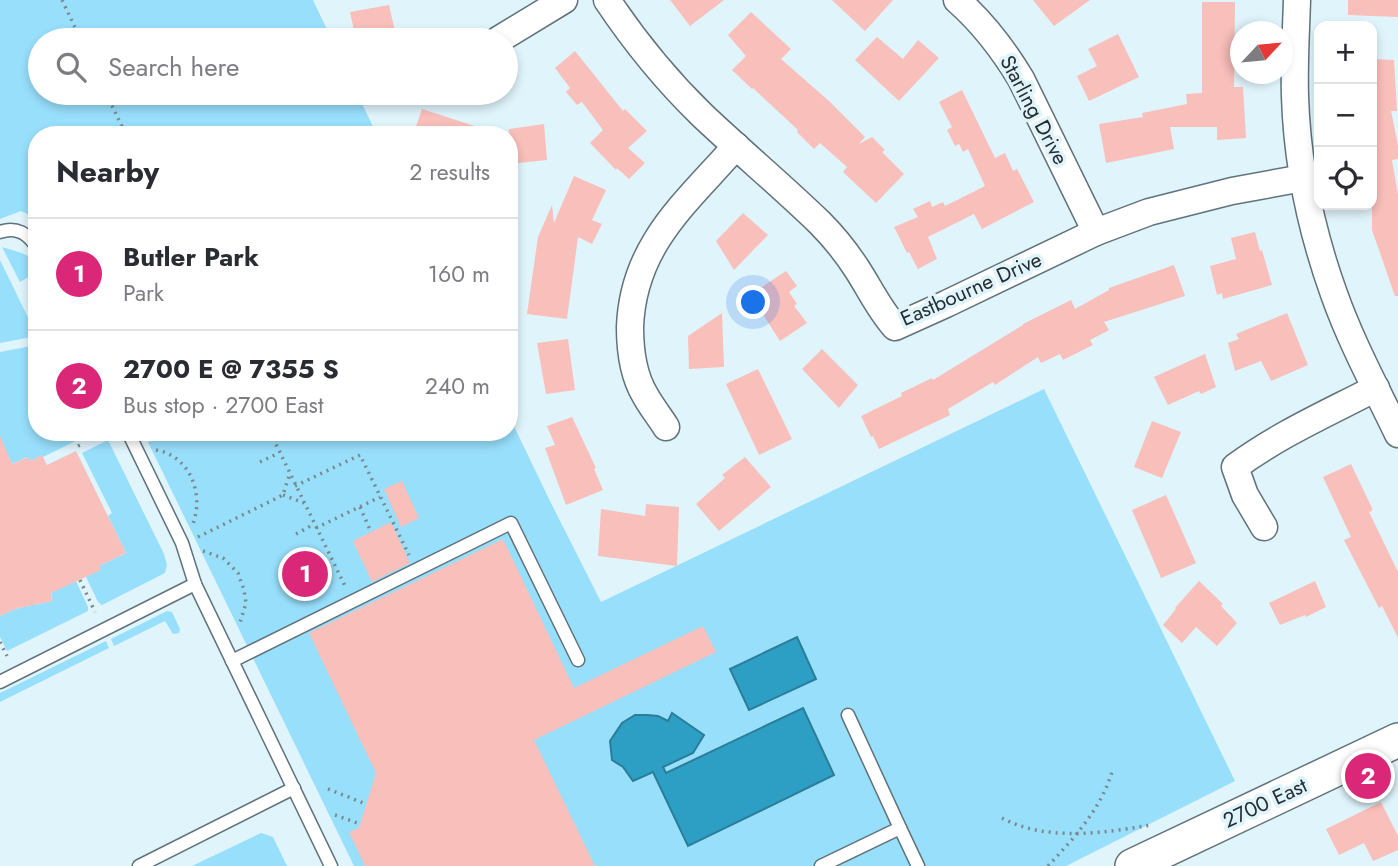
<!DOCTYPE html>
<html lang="en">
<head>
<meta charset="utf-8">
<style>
	body { margin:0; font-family:Jost,sans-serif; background:#f2f2f3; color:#2b2b33 }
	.controls { position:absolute; right:21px; top:21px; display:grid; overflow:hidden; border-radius:14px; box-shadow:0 4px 10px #0003 }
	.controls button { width:63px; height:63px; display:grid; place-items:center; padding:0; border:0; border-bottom:2px solid #e1e1e2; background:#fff; color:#2b2b33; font:35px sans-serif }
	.compass { position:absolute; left:1230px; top:21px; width:63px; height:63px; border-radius:50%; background:#fff; box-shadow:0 4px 10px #0003; rotate:64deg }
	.you { position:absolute; left:754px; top:303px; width:24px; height:24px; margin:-18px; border:5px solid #fff; border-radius:50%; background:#1a73e8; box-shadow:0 0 0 10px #1a73e833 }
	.badge { display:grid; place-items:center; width:46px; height:46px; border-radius:50%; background:#db2777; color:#fff; font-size:23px; font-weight:700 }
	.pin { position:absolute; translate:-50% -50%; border:4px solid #fff; box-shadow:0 2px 7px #0006 }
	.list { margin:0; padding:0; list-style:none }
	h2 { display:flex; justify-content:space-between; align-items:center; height:91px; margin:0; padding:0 28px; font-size:30px }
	h2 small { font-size:23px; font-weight:400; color:#7c7c81 }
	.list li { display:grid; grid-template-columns:46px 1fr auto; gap:21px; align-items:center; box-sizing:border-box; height:112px; padding:0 28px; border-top:2px solid #e1e1e2 }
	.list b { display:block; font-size:26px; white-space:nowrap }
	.list p { margin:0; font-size:23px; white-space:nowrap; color:#7c7c81 }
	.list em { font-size:23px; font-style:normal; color:#7c7c81 }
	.icon { flex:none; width:38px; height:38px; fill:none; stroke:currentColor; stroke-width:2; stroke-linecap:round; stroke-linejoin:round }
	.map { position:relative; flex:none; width:1398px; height:866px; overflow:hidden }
	.search { position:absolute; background:#fff; box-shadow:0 4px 10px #0003; left:28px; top:28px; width:490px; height:77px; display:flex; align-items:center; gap:18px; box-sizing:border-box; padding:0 24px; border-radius:38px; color:#7c7c81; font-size:26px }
	.panel { position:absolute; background:#fff; box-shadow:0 4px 10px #0003; left:28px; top:126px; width:490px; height:315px; border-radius:28px }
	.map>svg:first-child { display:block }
</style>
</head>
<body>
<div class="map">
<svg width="1398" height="866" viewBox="0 0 1398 866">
	<rect width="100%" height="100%" fill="#e0f4fc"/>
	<!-- green -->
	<g fill="#98dffc">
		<polygon points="0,0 313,0 332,40 40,40 40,93 357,93 377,135 37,135 37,223 32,216 21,211 0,219"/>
		<path d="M2,247C17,252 35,253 37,272L20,282Z"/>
		<polygon points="0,260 37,336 0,343"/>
		<polygon points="37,345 37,432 94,432 43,457 30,461 27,457 12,464 8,455 0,459 0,352"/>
		<polygon points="1044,389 1235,781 1066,866 354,866 148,442 164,434 163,432 509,432 509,416 550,501 601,602"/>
		<polygon points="108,440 164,554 167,565 165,573 102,605 98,602 86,577 99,566 126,553 108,516 112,513 82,453"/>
		<polygon points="76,581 88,607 88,611 7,651 0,637 0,616 15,609 52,601 51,590"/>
		<polygon points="167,611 172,612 180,629 179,633 173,634 165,621 114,646 111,639"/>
		<polygon points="106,641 109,648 0,702 0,693"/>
		<polygon points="261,833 273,837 287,866 192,866"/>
	</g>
	<!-- water -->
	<g fill="#2d9fc4" stroke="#2b7d98" stroke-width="2">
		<polygon points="797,637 816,679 749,710 730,669"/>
		<polygon points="803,708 834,775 688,846 653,772 633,781 623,767 612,760 610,741 622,723 635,715 647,715 658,716 668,721 672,713 704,735 693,753 663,767 666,773"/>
	</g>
	<!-- building -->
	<g fill="#f9bfba">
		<polygon points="670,0 724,0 690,26"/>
		<polygon points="832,0 893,0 865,31"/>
		<polygon points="1033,0 1090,0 1054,26"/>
		<polygon points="1348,0 1398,0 1398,17 1348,15"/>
		<polygon points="1202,2 1235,2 1234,87 1243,87 1246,138 1217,140 1217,127 1170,127 1174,149 1106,163 1099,124 1143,117 1142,113 1187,104 1186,94 1202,93"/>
		<polygon points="389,5 397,40 356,40 350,12"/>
		<polygon points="751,12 791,49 781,59 829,101 865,137 859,144 872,137 885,150 882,152 904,174 876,203 843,172 847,167 820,143 814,149 797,132 798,130 753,88 752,89 732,70 746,56 728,35"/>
		<polygon points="1118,34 1139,77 1089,101 1077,76 1097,66 1088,49"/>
		<polygon points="877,37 903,59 918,40 939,58 899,101 855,60"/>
		<polygon points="575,51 623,111 625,109 647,131 628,148 645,163 629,179 617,168 616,170 590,143 603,130 582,102 577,105 566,92 570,88 555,68"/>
		<polygon points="1372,59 1394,60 1397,111 1391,111 1398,146 1398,159 1392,160 1398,195 1398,296 1395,296 1372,230"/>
		<polygon points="962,90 995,158 1005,153 1013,171 1017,169 1034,202 982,229 974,214 928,237 937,259 918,269 909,252 907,253 894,227 918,217 913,209 930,201 932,207 943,202 945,206 985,186 968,149 963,152 959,144 955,146 947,130 952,127 939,102"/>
		<polygon points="422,109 490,131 490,135 413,135"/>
		<polygon points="544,124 547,160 509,164 509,129"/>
		<polygon points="574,176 606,190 592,220 602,224 592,244 578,237 567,319 527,314 538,237 552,205 554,223"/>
		<polygon points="743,213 768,235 734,270 716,241"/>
		<polygon points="1255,232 1260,251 1262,250 1272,285 1223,299 1222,293 1217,295 1210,266 1236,259 1231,238"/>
		<polygon points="1174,265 1185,296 1104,322 1109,330 1090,340 1093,345 1063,360 1060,354 1041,363 1038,357 995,385 993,382 948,409 950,415 879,449 873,436 871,437 861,416 902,396 901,393 932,378 933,380 1023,325 1023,324 1071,300 1075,309 1109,290 1109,288"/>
		<polygon points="786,271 797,286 789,292 797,304 794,306 807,323 780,341 751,296 757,296 753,293"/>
		<polygon points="722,313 724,367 689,369 688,336"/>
		<polygon points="1287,313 1308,365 1271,381 1261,361 1235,371 1228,343 1239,339 1236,334"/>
		<polygon points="568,339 575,390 546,394 537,343"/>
		<polygon points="822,349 858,385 839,408 802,369"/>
		<polygon points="1205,354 1216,387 1201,394 1199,391 1168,405 1154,377"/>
		<polygon points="758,369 792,439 759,455 726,384"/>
		<polygon points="572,417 596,468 594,469 603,490 566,505 545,448 555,445 547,426"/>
		<polygon points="1152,421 1181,432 1162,478 1134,467"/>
		<polygon points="0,436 12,464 28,457 30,461 42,455 47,465 76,451 126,553 99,566 101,570 51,593 52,601 15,609 0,616"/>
		<polygon points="745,457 771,487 719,531 696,504 725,478 722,475"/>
		<polygon points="1351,464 1372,508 1372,511 1369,512 1398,572 1398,638 1382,606 1379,608 1344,540 1351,537 1323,477"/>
		<polygon points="402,481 419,518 401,527 384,489"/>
		<polygon points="1166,495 1196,563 1161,578 1132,510"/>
		<polygon points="646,504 679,507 677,566 598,556 601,509 645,516"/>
		<polygon points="391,522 410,563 372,582 353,541"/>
		<polygon points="503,539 574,688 703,626 716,652 534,740 595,866 365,866 349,832 359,828 376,773 309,633"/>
		<polygon points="1199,581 1223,604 1221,606 1237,623 1217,646 1196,627 1182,643 1163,625 1176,609 1175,608"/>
		<polygon points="1315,581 1326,607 1306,617 1305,615 1280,625 1269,603"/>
		<polygon points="1381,802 1398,836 1398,850 1373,861 1364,843 1339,855 1326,829"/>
	</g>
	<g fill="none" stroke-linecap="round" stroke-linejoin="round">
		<!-- service casing -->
		<g stroke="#60727a" stroke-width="15">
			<g id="service">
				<path d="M0,232C16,226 29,234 37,248"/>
				<polyline points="128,432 182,543 195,584 331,866"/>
				<polyline points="232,661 511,523 578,660"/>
				<polyline points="0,682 195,584"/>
				<polyline points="848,715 900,828"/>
				<polyline points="139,866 294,788"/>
				<polyline points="821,866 900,828 918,866"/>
			</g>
		</g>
		<!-- minor casing -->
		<g stroke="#60727a" stroke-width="29">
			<g id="minor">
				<path d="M607,0C635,42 666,80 702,115C741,152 782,186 820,223C834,237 846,252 857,269C870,289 879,309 895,327L946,304L1096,232L1149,212L1232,191L1303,178"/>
				<path d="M957,0C983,23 1003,49 1021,79L1096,232"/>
				<path d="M1297,0C1296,32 1294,64 1295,96C1297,163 1311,230 1334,294C1351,342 1376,388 1398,434"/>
				<polyline points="498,40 564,0"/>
				<path d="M666,427C659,416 651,406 645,395C633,375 630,351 630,327C633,245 686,203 736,146"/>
				<path d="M1264,527L1245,495L1235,467C1278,435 1328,413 1376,388"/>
			</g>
		</g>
		<!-- tertiary casing -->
		<g stroke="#60727a" stroke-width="36">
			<polyline id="tertiary" points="1132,866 1398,740"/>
		</g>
		<!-- path -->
		<g stroke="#7b898e" stroke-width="3.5" stroke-dasharray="2 5" stroke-linecap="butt">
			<polyline points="62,0 81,40"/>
			<polyline points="106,93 126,135"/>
			<polyline points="270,432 346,588"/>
			<polyline points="96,437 101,434"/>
			<polyline points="78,446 84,443"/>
			<path d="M156,450C191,456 205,496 192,526"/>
			<polyline points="260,462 279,453"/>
			<polyline points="295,486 360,455 409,555"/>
			<polyline points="283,495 304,503"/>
			<polyline points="360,507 371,532"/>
			<polyline points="316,528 380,497"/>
			<polyline points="296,534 314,524"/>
			<polyline points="198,537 283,495 289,476"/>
			<polyline points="203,551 223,558 238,573 244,590 246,603 239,626"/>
			<polyline points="311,564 330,555"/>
			<polyline points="80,580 95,612"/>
			<polyline points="0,642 7,656"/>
			<polyline points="328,789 366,804"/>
			<polyline points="335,815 360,824"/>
			<path d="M1002,818C1047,842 1103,833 1151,825"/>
			<path d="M1048,866C1074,838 1103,807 1113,768"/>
		</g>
		<!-- service -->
		<use href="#service" stroke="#fff" stroke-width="12"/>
		<!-- minor -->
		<use href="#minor" stroke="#fff" stroke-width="26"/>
		<!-- tertiary -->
		<use href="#tertiary" stroke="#fff" stroke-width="33"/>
	</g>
	<g text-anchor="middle" stroke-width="7" stroke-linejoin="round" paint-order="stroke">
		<!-- street labels -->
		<g font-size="21" fill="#252d30" stroke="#e0f4fc">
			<text transform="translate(1034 110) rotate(62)" y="7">Starling Drive</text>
			<text transform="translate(971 289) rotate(-24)" y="7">Eastbourne Drive</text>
			<text transform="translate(1265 803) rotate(-25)" y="7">2700 East</text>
		</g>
	</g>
</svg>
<div class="controls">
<button>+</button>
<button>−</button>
<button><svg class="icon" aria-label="locate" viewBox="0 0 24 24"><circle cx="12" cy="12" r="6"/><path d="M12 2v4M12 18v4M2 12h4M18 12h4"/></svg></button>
</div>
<svg class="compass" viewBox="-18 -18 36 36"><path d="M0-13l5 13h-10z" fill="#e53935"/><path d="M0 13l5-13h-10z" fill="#7c7c81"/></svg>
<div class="you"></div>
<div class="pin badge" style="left:305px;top:574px">1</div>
<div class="pin badge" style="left:1368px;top:776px">2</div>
<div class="search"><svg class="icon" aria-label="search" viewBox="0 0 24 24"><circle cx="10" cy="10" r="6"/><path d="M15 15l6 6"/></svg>Search here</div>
<section class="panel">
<h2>Nearby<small>2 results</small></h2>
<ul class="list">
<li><span class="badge">1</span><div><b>Butler Park</b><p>Park</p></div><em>160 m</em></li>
<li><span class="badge">2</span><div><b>2700 E @ 7355 S</b><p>Bus stop · 2700 East</p></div><em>240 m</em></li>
</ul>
</section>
</div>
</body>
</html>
